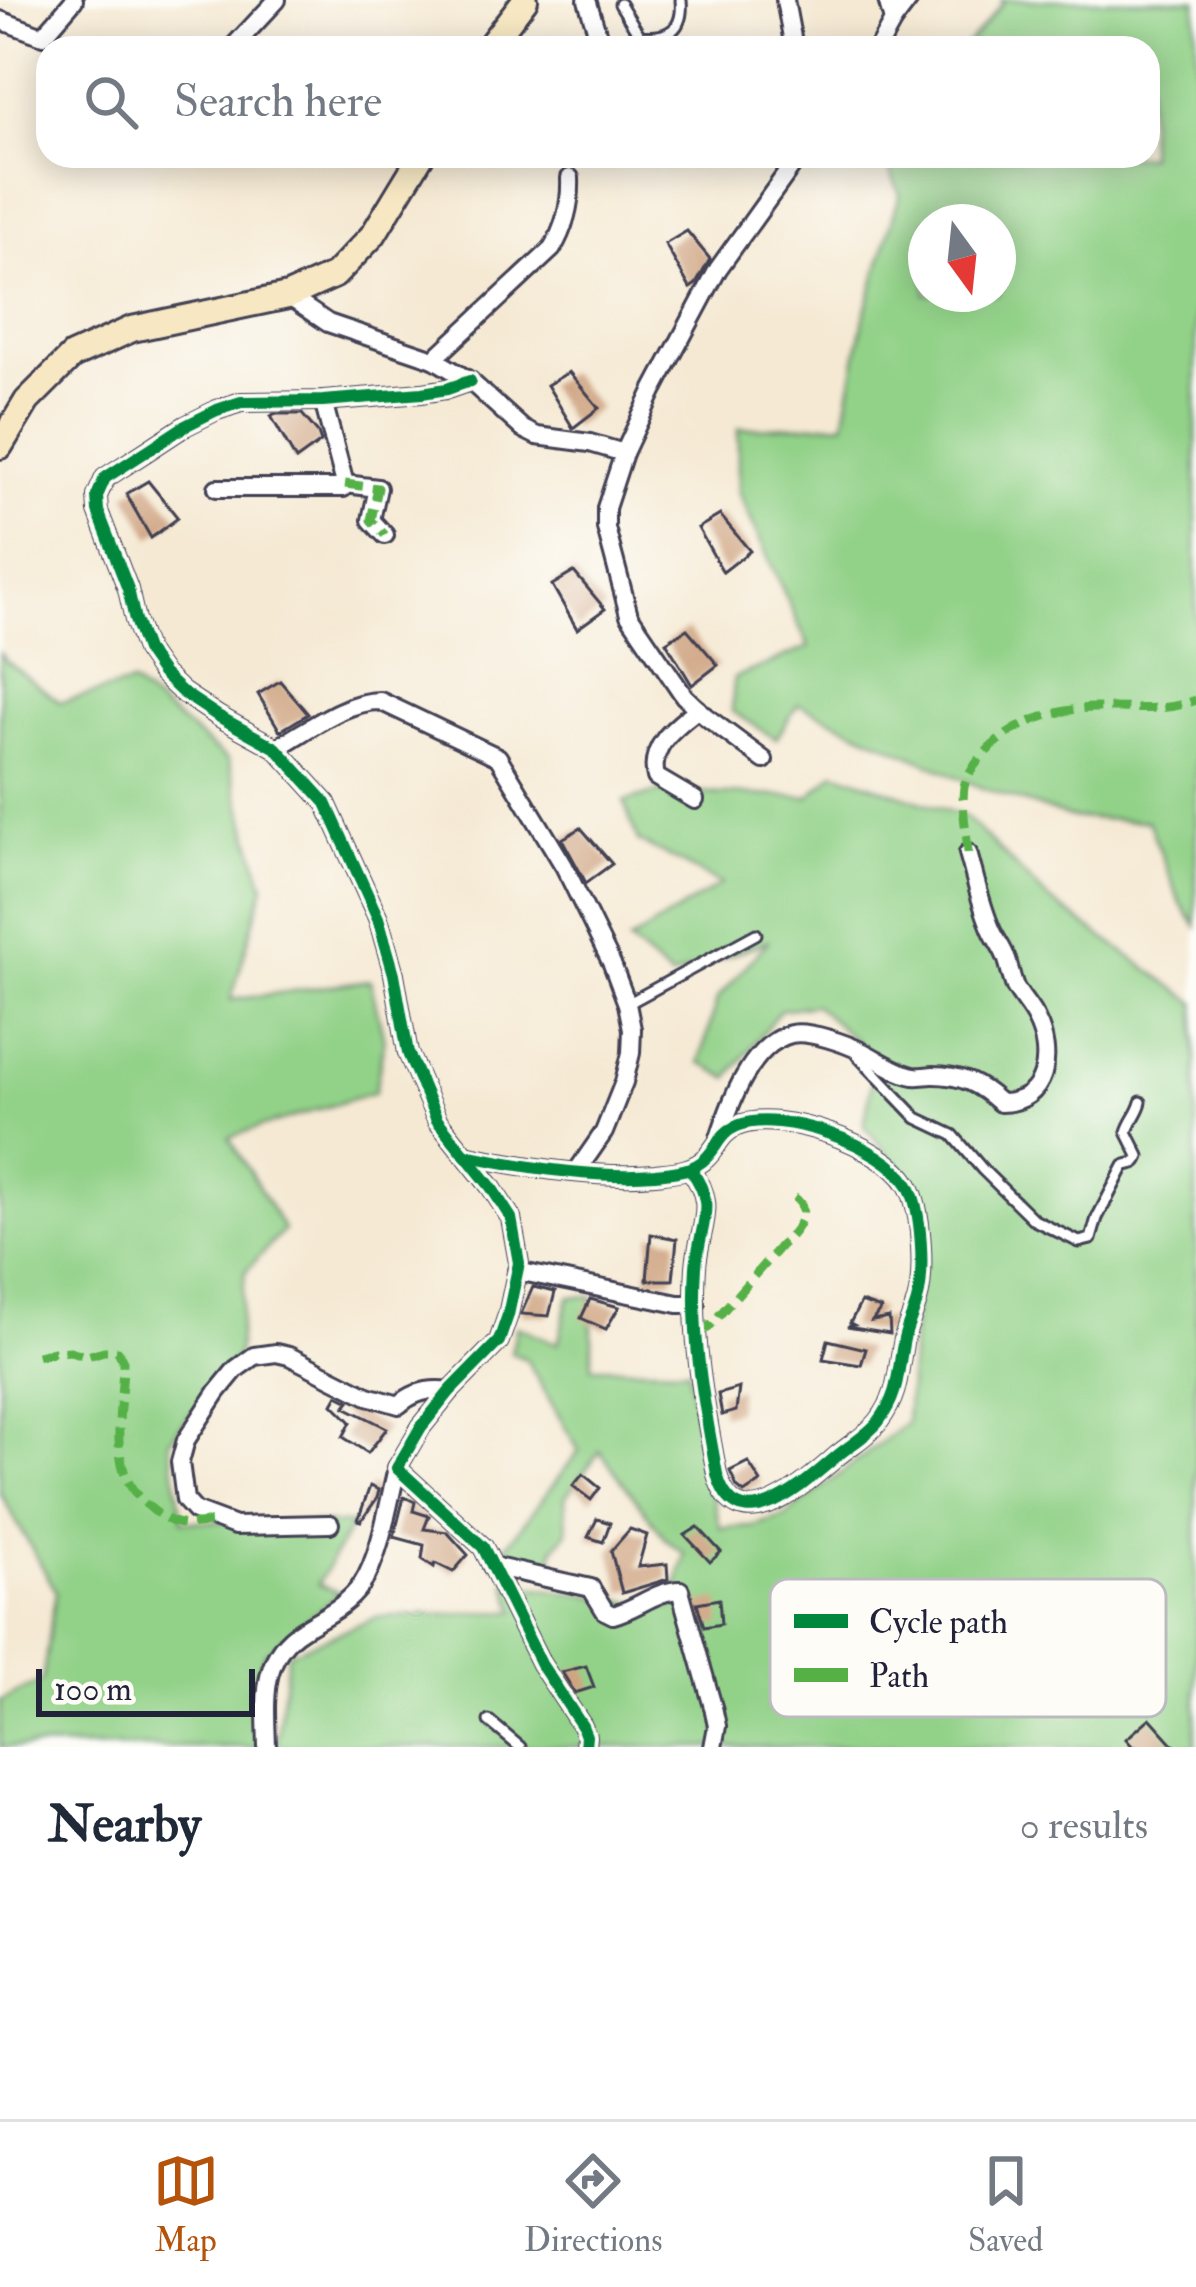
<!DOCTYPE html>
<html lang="en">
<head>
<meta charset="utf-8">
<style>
	body { margin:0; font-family:"IM FELL Double Pica",serif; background:#f6f6f7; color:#1f2937 }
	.compass { position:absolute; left:908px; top:204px; width:108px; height:108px; border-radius:50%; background:#fff; box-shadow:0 6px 30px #0003; rotate:165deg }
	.scale { position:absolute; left:36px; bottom:30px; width:219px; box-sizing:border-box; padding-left:12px; border:6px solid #22223b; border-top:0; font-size:33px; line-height:42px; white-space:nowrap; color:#22223b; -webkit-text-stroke:9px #fdfcf7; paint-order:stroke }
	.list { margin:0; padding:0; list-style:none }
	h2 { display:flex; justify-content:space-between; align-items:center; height:156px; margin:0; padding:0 48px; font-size:51px }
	h2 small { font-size:39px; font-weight:400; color:#747a83 }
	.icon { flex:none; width:66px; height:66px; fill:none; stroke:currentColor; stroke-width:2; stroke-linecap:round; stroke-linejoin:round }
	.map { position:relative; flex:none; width:1196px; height:1747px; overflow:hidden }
	.search { position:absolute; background:#fff; box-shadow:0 6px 30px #0003; left:36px; right:36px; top:36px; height:132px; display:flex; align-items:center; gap:30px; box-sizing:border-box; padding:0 42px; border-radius:36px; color:#747a83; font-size:45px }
	.sheet { height:372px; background:#fff }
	nav { display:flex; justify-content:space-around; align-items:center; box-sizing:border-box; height:168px; border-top:3px solid #e0e1e3; background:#fff; font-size:33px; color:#747a83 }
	nav a { display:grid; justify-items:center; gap:6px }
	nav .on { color:#b45309 }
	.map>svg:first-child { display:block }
</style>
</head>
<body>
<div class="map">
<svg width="1196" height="1747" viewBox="0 0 1196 1747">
	<rect width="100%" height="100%" fill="#fdfcf7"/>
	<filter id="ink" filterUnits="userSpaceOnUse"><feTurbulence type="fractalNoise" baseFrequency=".00833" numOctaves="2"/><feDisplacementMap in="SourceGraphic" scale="24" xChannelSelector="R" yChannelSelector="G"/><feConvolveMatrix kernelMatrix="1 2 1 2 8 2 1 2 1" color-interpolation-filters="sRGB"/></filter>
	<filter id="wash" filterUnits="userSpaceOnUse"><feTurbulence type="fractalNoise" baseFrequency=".004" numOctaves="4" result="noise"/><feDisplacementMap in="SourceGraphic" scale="48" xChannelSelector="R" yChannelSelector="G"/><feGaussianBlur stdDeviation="2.7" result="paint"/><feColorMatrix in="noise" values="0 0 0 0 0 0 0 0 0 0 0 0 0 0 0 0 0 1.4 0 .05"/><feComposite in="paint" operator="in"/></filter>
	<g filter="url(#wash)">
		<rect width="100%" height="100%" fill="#f5e9d3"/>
		<!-- green -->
		<g fill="#92d188" stroke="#5a7a62" stroke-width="3" fill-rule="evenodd">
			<path d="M1001,0H1196V926L1180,902L1148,821L1072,818L982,788L798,704L776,739L732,711L734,678L809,647L738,492V429L844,423L864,317L900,194L884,156H1148V48H965L1003,3ZM926,222H998V294H926Z"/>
			<polygon points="0,653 6,661 60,702 132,684 228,760 264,886 231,1000 370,980 384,1040 375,1092 229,1137 284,1230 245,1272 237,1356 169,1441 183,1521 352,1524 318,1584 340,1593 264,1654 252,1690 258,1747 0,1747 0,1701 42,1681 56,1591 0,1493"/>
			<polygon points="835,772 966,817 1047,898 1196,1003 1196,1747 276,1747 288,1653 377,1617 516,1611 506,1583 672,1608 685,1554 665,1538 600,1451 565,1497 567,1532 553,1550 554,1572 504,1549 579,1451 526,1359 511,1353 517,1326 558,1344 569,1297 592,1296 592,1367 688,1369 698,1432 720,1528 752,1526 786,1516 906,1423 919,1246 927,1200 864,1126 876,1058 815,1005 780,1010 728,1078 700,1062 717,999 769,940 671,978 629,942 721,884 638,841 624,802 658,792 809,797"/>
		</g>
		<g id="blocks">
			<!-- building -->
			<g fill="#cfa482">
				<polygon points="687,231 710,259 696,284 690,288 665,244"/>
				<polygon points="569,372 599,408 573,428 547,385"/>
				<polygon points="274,414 302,414 318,433 321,442 296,460 271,416"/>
				<polygon points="148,481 178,518 151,538 126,494"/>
				<polygon points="720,515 750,551 723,572 698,528"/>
				<polygon points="574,572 605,609 577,629 552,585"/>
				<polygon points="687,629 718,665 692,685 666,642"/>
				<polygon points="280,681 308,714 280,731 258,694"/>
				<polygon points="581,828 612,864 586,883 562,839"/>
				<polygon points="651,1234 677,1239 673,1280 647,1280"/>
				<polygon points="533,1287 555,1292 549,1316 521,1314"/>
				<polygon points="590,1299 619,1307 606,1329 581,1318"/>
				<polygon points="861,1302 881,1309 872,1321 889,1318 890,1334 847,1327 854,1325 850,1323"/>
				<polygon points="828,1340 866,1349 861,1365 823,1359"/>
				<polygon points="739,1388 736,1411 722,1415 718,1394"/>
				<polygon points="338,1395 350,1401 345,1407 387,1428 368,1453 343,1437 351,1422 333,1404"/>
				<polygon points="748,1462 761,1482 744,1493 737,1487 730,1471"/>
				<polygon points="583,1474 600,1488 591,1500 573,1486"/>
				<polygon points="370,1486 379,1490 377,1498 361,1521 358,1520"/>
				<polygon points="404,1497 415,1502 413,1511 429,1516 424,1529 447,1532 468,1555 453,1572 435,1563 434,1567 422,1559 424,1545 394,1537"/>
				<polygon points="597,1519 610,1523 603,1542 588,1537"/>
				<polygon points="698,1527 721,1552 710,1562 685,1535"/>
				<polygon points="630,1529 647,1535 638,1567 667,1564 668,1579 622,1593 611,1551"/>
				<polygon points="719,1599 721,1624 704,1627 697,1603"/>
				<polygon points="586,1666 594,1687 575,1693 562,1672"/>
				<polygon points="1150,1718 1176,1747 1133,1747 1126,1739"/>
			</g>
		</g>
	</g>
	<g filter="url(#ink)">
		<use href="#blocks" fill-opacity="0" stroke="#424052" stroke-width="3"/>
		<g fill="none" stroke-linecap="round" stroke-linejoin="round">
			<!-- service casing -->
			<g stroke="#424052" stroke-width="15">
				<g id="service">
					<path d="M620,4L640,36C668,39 684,30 681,0"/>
					<polyline points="627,1004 756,934"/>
					<path d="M857,1055L917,1118L953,1135L983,1170L1034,1220L1079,1242L1091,1239L1097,1218L1124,1166C1132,1162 1136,1166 1139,1156L1127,1132C1130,1121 1138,1114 1141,1102"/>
					<polyline points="489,1721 520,1747"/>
				</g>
			</g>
			<!-- minor casing -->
			<g stroke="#424052" stroke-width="22">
				<g id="minor">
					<polyline points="587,0 602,48"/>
					<polyline points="785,0 794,48"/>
					<polyline points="0,20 43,36 74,0"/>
					<polyline points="893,21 909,0"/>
					<polyline points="232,48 277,0"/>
					<polyline points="878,48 893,21 887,0"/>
					<polyline points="288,296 328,323 434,359 470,381 523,429 537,436 590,443 624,453"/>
					<path d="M434,359L552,249C565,227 571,203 570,178"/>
					<polyline points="470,381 447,389 422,393 323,401 241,402 217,410 185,426 150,449 105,478 97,496 98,511 128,589 135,620 146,650 162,673 182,692 218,716 276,748 326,803 378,918 394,974 408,1053 437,1120 491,1187 511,1218 519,1263 508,1315 499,1341 450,1391 421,1427 397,1468 483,1547 541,1664 582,1726 586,1736 585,1747"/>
					<polyline points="345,484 378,488 371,520 385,535"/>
					<polyline points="217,488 343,488 345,484 323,401"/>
					<path d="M276,748C307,731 344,701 380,701L498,757L564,866L612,964L627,1004L632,1029L631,1053L624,1082L604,1132L577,1171"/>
					<polyline points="764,760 705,716 684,696 629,615 606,528 606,508 624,453 653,391 718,269 799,156"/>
					<path d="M695,800L656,777C648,746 676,726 698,709"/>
					<path d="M719,1138C730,1103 751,1044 791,1034C809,1030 847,1044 863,1052C879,1060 897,1073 914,1076C917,1077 931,1075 933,1075C962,1075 979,1084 1000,1103C1048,1103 1054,1054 1036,1019C1030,1007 1021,998 1015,987C1011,977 1010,969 1007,960C1003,947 994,938 990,926C980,902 975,877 968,853"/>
					<path d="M465,1155C523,1167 596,1179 655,1174C673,1172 694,1171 706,1158C718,1146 720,1133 737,1126C779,1108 885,1145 908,1185C922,1209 925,1274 917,1301C913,1316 905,1330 903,1344C897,1375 899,1394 879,1421C868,1435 850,1445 837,1456C805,1483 737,1547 717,1474C704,1405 691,1337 696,1267C699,1225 719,1206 690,1169"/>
					<polyline points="517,1271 678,1304 696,1304"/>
					<path d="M330,1524L235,1526L195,1511L185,1500L180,1462L186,1440L218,1391L236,1369L254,1356L276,1353L289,1356L368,1396L399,1405C413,1392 431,1388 450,1391"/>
					<path d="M492,1566L591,1588L605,1611L613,1615C636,1609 658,1590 680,1590L713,1707L717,1726L713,1747"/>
					<path d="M267,1747C266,1702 259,1656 303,1629C324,1616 347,1606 362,1584C380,1557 389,1501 397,1468"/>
				</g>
			</g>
			<!-- secondary casing -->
			<g stroke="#424052" stroke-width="30">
				<g id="secondary">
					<polyline points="488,48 525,0"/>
					<polyline points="0,446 27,401 72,356 132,329 288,296 335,275 373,235 421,156"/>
				</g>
			</g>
			<!-- service -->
			<use href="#service" stroke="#fff" stroke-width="9"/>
			<!-- minor -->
			<use href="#minor" stroke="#fff" stroke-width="16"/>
			<!-- secondary -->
			<use href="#secondary" stroke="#f7e8c3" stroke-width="24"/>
			<!-- quiet -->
			<g stroke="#55b146" stroke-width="9" stroke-dasharray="18 9" stroke-linecap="butt">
				<polyline points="345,484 378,488 371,520 385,535"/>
				<path d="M968,853C967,833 961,807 964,787C967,772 980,758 990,748C1017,722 1056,709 1093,708C1128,707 1163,713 1196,700"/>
				<path d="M697,1332L708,1328L781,1245C797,1232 817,1205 787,1194"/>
				<path d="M37,1356L53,1352L70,1351L87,1356L104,1351H118L123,1361C123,1408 104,1470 147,1505C156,1513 168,1522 180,1524C191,1526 207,1522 218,1522"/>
			</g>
			<!-- cycleway casing -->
			<g stroke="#fdfcf7" stroke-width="20">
				<g id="cycleway">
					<polyline points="470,381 447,389 422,393 323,401 241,402 217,410 185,426 150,449 105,478 97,496 98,511 128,589 135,620 146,650 162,673 182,692 218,716 276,748 326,803 378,918 394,974 408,1053 437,1120 491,1187 511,1218 519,1263 508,1315 499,1341 450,1391 421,1427 397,1468 483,1547 541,1664 582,1726 586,1736 585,1747"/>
					<path d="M465,1155C523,1167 596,1179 655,1174C673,1172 694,1171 706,1158C718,1146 720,1133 737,1126C779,1108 885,1145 908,1185C922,1209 925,1274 917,1301C913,1316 905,1330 903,1344C897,1375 899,1394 879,1421C868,1435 850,1445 837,1456C805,1483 737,1547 717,1474C704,1405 691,1337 696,1267C699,1225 719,1206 690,1169"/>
				</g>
			</g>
			<!-- cycleway -->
			<use href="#cycleway" stroke="#00873e" stroke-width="12"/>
		</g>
	</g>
	<!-- legend -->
	<rect x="770" y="1579" width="396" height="138" rx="18" fill="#fdfcf7" stroke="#bbbbbf" stroke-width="3"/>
	<rect x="794" y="1614" width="54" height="14" fill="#00873e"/>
	<rect x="794" y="1668" width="54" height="14" fill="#55b146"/>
	<g font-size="33" fill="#22223b">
		<text x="869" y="1633">Cycle path</text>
		<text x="869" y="1687">Path</text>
	</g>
</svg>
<svg class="compass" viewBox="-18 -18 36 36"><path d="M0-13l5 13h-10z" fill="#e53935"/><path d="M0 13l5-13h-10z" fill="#747a83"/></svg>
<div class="scale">100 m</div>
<div class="search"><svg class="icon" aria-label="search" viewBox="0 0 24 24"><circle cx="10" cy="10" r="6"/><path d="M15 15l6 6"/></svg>Search here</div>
</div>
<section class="sheet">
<h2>Nearby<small>0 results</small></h2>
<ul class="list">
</ul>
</section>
<nav>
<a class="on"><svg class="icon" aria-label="map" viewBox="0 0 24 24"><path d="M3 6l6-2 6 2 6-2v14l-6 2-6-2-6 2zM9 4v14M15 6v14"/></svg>Map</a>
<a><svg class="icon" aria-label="directions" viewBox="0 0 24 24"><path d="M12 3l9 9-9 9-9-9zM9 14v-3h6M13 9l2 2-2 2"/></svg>Directions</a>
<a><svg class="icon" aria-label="saved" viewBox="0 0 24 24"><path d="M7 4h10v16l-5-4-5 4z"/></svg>Saved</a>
</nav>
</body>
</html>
